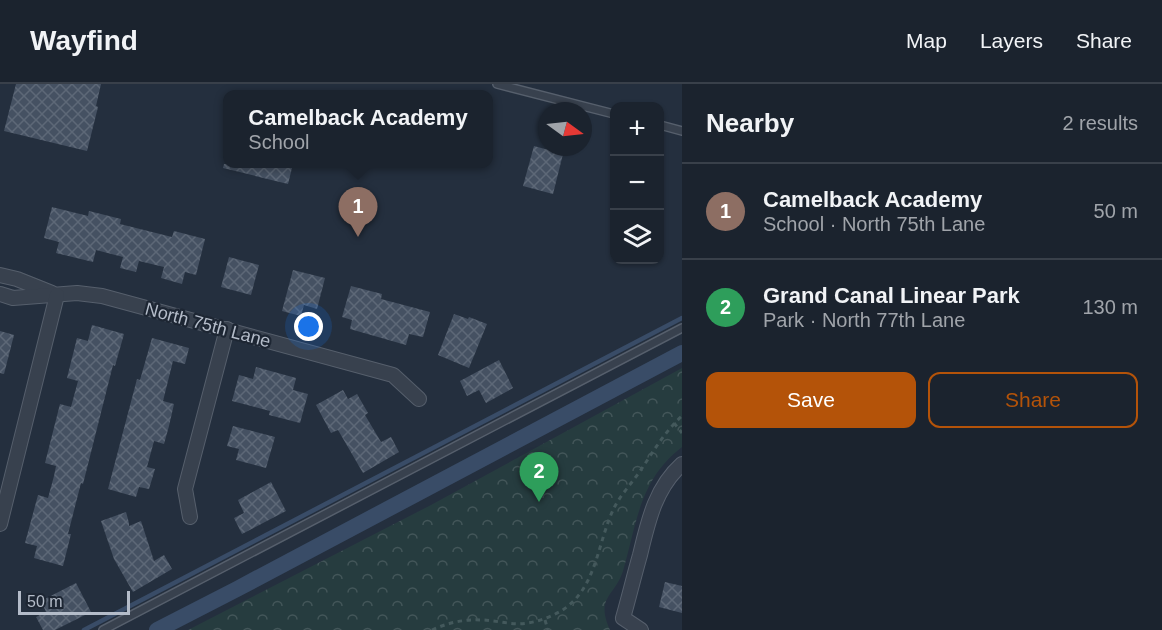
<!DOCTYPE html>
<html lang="en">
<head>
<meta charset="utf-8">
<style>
	body { margin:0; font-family:Arial,sans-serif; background:#282f3a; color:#f1f3f6 }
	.controls { position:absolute; right:18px; top:18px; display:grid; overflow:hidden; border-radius:12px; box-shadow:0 2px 4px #0004 }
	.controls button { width:54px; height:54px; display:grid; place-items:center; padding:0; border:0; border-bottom:2px solid #39404a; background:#1b232e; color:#f1f3f6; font:30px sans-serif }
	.compass { position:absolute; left:538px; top:18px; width:54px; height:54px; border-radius:50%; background:#1b232e; box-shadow:0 2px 4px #0004; rotate:105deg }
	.scale { position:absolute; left:18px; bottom:15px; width:112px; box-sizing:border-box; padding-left:6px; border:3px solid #b4bcc9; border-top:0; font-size:16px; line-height:21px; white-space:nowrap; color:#b4bcc9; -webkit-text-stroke:4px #1d2633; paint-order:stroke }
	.you { position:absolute; left:309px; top:243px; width:21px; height:21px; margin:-15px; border:4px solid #fff; border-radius:50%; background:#1a73e8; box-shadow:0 0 0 9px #1a73e833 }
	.badge { display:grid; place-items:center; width:39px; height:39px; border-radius:50%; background:#b45309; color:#fff; font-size:20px; font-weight:700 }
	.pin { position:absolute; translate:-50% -50px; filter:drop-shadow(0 2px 3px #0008) }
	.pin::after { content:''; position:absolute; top:32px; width:21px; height:18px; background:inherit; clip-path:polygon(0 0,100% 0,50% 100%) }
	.popup { position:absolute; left:223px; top:6px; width:270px; height:78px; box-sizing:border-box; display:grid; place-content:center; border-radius:12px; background:#1b232e; filter:drop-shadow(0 2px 4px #0005); font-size:20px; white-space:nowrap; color:#a0a4aa }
	.popup b { font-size:22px; color:#f1f3f6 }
	.popup::after { content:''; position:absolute; left:50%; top:100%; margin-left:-12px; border:12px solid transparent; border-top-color:#1b232e }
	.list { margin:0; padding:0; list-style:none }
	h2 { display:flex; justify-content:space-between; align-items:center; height:78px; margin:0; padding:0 24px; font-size:26px }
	h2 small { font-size:20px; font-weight:400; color:#a0a4aa }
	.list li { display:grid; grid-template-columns:39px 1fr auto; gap:18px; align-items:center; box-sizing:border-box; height:96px; padding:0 24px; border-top:2px solid #39404a }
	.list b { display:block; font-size:22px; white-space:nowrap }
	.list p { margin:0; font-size:20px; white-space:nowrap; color:#a0a4aa }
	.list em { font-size:20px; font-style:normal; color:#a0a4aa }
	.actions { display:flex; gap:12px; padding:18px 24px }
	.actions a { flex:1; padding:14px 0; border:2px solid #b45309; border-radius:12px; text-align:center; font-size:21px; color:#b45309 }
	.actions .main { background:#b45309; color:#fff }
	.icon { flex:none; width:33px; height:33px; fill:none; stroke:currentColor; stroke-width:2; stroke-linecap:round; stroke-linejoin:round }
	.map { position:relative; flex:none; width:682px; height:546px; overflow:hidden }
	header { display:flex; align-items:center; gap:36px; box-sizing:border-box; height:84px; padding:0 30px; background:#1b232e; border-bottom:2px solid #39404a }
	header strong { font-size:28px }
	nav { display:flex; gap:33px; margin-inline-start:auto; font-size:21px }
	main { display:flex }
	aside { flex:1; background:#1b232e }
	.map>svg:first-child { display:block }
</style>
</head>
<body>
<header>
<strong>Wayfind</strong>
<nav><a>Map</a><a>Layers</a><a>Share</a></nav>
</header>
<main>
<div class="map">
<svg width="682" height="546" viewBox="0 0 682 546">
	<defs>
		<pattern id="park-crowns" width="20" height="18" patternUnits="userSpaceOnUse" patternTransform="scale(1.5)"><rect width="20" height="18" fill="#263c3f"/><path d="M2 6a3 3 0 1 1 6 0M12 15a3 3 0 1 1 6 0" fill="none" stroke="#435659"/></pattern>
		<pattern id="building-cross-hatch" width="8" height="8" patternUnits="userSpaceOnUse" patternTransform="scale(1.5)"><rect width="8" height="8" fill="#455162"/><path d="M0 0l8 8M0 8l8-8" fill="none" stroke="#5d6877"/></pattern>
	</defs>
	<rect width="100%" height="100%" fill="#242f3e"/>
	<!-- park -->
	<path fill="url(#park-crowns)" d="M682,284V363C639,396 637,439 623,487C615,512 595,513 610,546H188L431,421Z"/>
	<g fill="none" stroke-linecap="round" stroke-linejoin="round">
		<!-- stream -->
		<polyline stroke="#394c67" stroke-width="4.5" points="84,546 682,234"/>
		<!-- canal -->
		<polyline stroke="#394c67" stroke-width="16" points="157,546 237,505 682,269"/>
	</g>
	<!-- building -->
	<g fill="url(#building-cross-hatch)">
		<polygon points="16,0 101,0 96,22 98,23 87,67 4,47"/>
		<polygon points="534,62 563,70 553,110 523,102"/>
		<polygon points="224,80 293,80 288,100 223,84"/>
		<polygon points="52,123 88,132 89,127 121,135 120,140 172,153 174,147 205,155 196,191 185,188 182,200 161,194 164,183 139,177 136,188 120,184 123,173 96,166 93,178 56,169 59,158 44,154"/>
		<polygon points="229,173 259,181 251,211 221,203"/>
		<polygon points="293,186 325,194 317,225 304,221 301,232 282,227"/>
		<polygon points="351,202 382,210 381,215 430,228 423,253 409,250 406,261 350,245 352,236 342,233"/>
		<polygon points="454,230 468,235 469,233 487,240 469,284 438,271"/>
		<polygon points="92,241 124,250 115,282 113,281 83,400 81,399 68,450 71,450 63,482 34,474 37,462 25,459 38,411 48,414 54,392 56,382 45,379 60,320 71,323 78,297 67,294 77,254 88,257"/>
		<polygon points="0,247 14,251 4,290 0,289"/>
		<polygon points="152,254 189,264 185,280 173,277 163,317 174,320 169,342 164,360 154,357 147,383 155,385 149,405 139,403 136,413 108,405 137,295 140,296"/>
		<polygon points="499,276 513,304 486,319 479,306 467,312 460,297"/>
		<polygon points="256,283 296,294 293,306 308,310 300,339 269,331 270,327 232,317 239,291 253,295"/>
		<polygon points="343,306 348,315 357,310 368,329 365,331 381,358 391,353 399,368 363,389 338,346 331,349 316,321"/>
		<polygon points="233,342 275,353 266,384 236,376 239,365 227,362"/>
		<polygon points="271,398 286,427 242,450 234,434 244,429 238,416"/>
		<polygon points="126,428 129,439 129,442 141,437 154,477 164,471 172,485 133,508 114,475 101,437"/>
		<polygon points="665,498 682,502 682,529 659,523"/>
		<polygon points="76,499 91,528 55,546 43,546 36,533 46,528 41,517"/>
	</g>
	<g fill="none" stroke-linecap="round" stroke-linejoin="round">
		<!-- lane casing -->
		<g stroke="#565f6c" stroke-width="10">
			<g id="lane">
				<polyline points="497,0 614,30"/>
				<polyline points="660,41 682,47"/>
				<polyline points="103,546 682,244"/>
			</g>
		</g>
		<!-- street casing -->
		<g stroke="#565f6c" stroke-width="16">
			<g id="street">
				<polyline points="0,191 17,195 52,209"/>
				<polyline points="0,210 13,214 77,209 102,212 393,291 419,315"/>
				<polyline points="190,433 185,405 227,245"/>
				<polyline points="0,440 57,211"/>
				<path d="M641,546L623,534C629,513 634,492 640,471C648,438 655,404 682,380"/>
			</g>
		</g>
		<!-- path -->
		<g stroke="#44595c" stroke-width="3" stroke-dasharray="4.5 4.5" stroke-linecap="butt">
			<polyline points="674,339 682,349"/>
			<polyline points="545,536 548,546"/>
			<path d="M432,546C447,539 464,535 481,536C490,536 499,538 508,539C526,542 545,536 561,527C597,505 597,459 614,424C620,412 630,401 638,390C652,370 664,348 682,332"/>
		</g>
		<!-- lane -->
		<use href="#lane" stroke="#38414e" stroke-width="7"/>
		<!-- street -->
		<use href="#street" stroke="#38414e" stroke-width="14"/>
	</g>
	<g text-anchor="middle" stroke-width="4.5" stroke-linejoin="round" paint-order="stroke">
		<!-- street labels -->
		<g font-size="18" fill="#b4bcc9" stroke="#1d2633">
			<text transform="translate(208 241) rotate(15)" y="6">North 75th Lane</text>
		</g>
	</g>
</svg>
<div class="controls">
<button>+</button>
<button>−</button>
<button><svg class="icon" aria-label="layers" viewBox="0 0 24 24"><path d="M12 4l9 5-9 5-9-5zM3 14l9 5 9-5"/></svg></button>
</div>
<svg class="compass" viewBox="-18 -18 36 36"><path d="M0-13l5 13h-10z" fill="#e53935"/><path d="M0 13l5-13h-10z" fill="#a0a4aa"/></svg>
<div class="scale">50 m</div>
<div class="you"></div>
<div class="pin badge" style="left:358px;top:153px;background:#8d6e63">1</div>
<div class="popup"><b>Camelback Academy</b>School</div>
<div class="pin badge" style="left:539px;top:418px;background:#2e9e5b">2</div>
</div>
<aside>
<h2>Nearby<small>2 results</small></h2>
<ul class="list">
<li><span class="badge" style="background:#8d6e63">1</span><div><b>Camelback Academy</b><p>School · North 75th Lane</p></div><em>50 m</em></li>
<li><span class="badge" style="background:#2e9e5b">2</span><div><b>Grand Canal Linear Park</b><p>Park · North 77th Lane</p></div><em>130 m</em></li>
</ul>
<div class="actions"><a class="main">Save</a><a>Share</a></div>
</aside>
</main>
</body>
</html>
